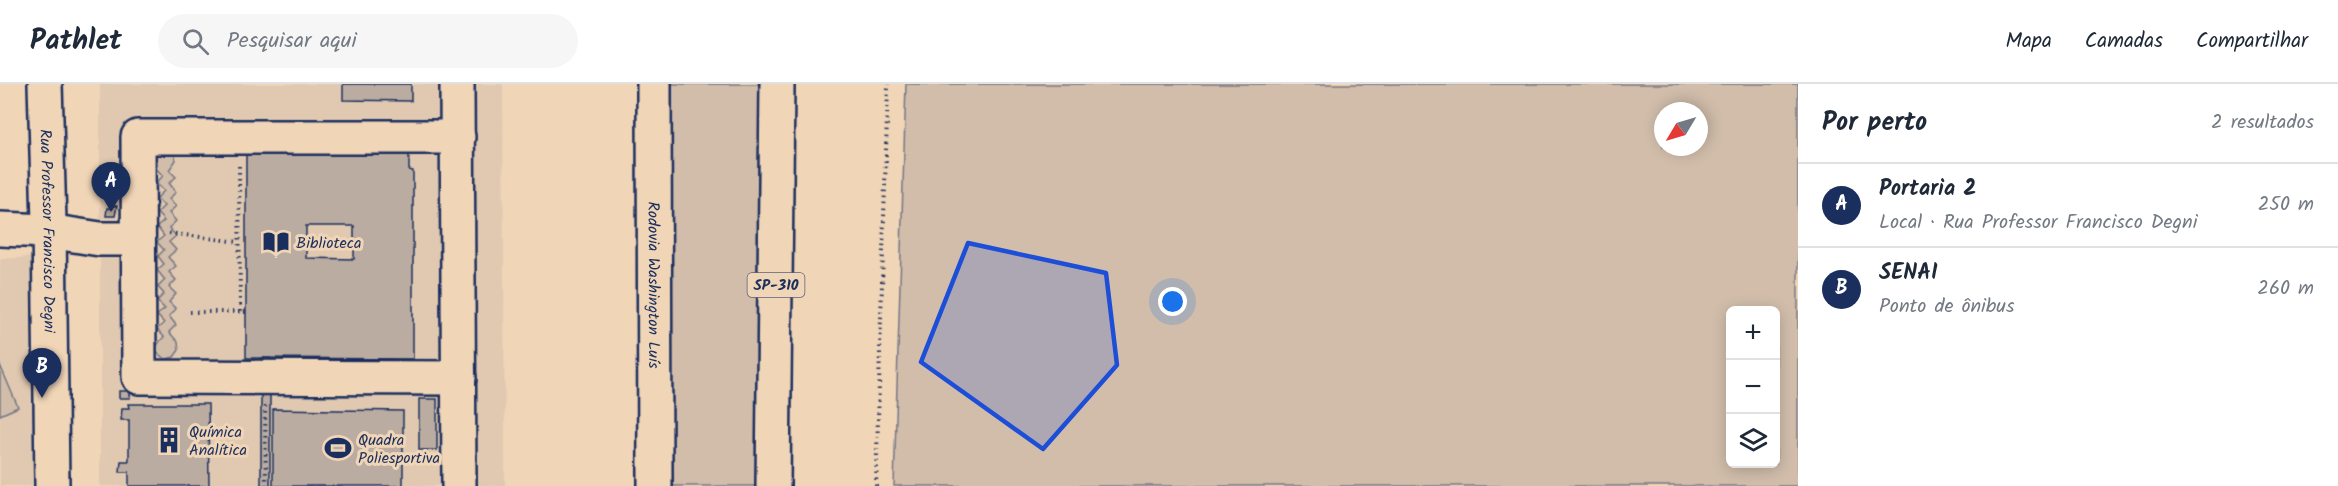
<!DOCTYPE html>
<html lang="pt">
<head>
<meta charset="utf-8">
<style>
	body { margin:0; font-family:Kalam,sans-serif; background:#f6f6f7; color:#1f2937 }
	.controls { position:absolute; right:18px; bottom:18px; display:grid; overflow:hidden; border-radius:9px; box-shadow:0 3px 15px #0003 }
	.controls button { width:54px; height:54px; display:grid; place-items:center; padding:0; border:0; border-bottom:2px solid #e0e1e3; background:#fff; color:#1f2937; font:30px sans-serif }
	.compass { position:absolute; left:1654px; top:18px; width:54px; height:54px; border-radius:50%; background:#fff; box-shadow:0 3px 15px #0003; rotate:232deg }
	.you { position:absolute; left:1173px; top:218px; width:21px; height:21px; margin:-15px; border:4px solid #fff; border-radius:50%; background:#1a73e8; box-shadow:0 0 0 9px #1a73e833 }
	.badge { display:grid; place-items:center; width:39px; height:39px; border-radius:50%; background:#1b2f5e; color:#fff; font-size:20px; font-weight:700 }
	.pin { position:absolute; translate:-50% -50px; filter:drop-shadow(0 2px 3px #0008) }
	.pin::after { content:''; position:absolute; top:32px; width:21px; height:18px; background:inherit; clip-path:polygon(0 0,100% 0,50% 100%) }
	.list { margin:0; padding:0; list-style:none }
	h2 { display:flex; justify-content:space-between; align-items:center; height:78px; margin:0; padding:0 24px; font-size:26px }
	h2 small { font-size:20px; font-weight:400; color:#747a83 }
	.list li { display:grid; grid-template-columns:39px 1fr auto; gap:18px; align-items:center; box-sizing:border-box; height:84px; padding:0 24px; border-top:2px solid #e0e1e3 }
	.list b { display:block; font-size:22px; white-space:nowrap }
	.list p { margin:0; font-size:20px; white-space:nowrap; color:#747a83 }
	.list em { font-size:20px; font-style:normal; color:#747a83 }
	.icon { flex:none; width:33px; height:33px; fill:none; stroke:currentColor; stroke-width:2; stroke-linecap:round; stroke-linejoin:round }
	.map { position:relative; flex:none; width:1798px; height:402px; overflow:hidden }
	header { display:flex; align-items:center; gap:36px; box-sizing:border-box; height:84px; padding:0 30px; background:#fff; border-bottom:2px solid #e0e1e3 }
	header strong { font-size:28px }
	nav { display:flex; gap:33px; margin-inline-start:auto; font-size:21px }
	.search { width:420px; height:54px; background:#f6f6f7; display:flex; align-items:center; gap:15px; box-sizing:border-box; padding:0 21px; border-radius:33px; color:#747a83; font-size:22px }
	main { display:flex }
	aside { flex:1; background:#fff }
	.map>svg:first-child { display:block }
</style>
</head>
<body>
<header>
<strong>Pathlet</strong>
<div class="search"><svg class="icon" aria-label="search" viewBox="0 0 24 24"><circle cx="10" cy="10" r="6"/><path d="M15 15l6 6"/></svg>Pesquisar aqui</div>
<nav><a>Mapa</a><a>Camadas</a><a>Compartilhar</a></nav>
</header>
<main>
<div class="map">
<svg width="1798" height="402" viewBox="0 0 1798 402">
	<rect width="100%" height="100%" fill="#f0d5b7"/>
	<filter id="ink" filterUnits="userSpaceOnUse"><feTurbulence type="fractalNoise" baseFrequency=".0167" numOctaves="2"/><feDisplacementMap in="SourceGraphic" scale="12" xChannelSelector="R" yChannelSelector="G"/><feConvolveMatrix kernelMatrix="1 2 1 2 8 2 1 2 1" color-interpolation-filters="sRGB"/></filter>
	<g filter="url(#ink)">
		<!-- built -->
		<g fill="#e0c9b0">
			<polygon points="100,0 503,0 505,402 100,402"/>
			<polygon points="34,173 32,402 0,402 0,175"/>
		</g>
		<!-- green -->
		<g fill="#d1bdaa" stroke="#767684" stroke-width="1.5" fill-rule="evenodd">
			<polygon points="668,0 762,0 756,402 671,402"/>
			<path d="M906,0H1798V402H894ZM1663,27H1699V63H1663ZM1776,226V380H1730V226Z"/>
			<path d="M156,69H174L176,76L169,86L176,93L169,99L176,108L169,115L176,122L169,129L176,137L169,144L176,152L169,158L176,166L168,173L176,182L169,188L176,196L169,203L176,210L169,218L176,225L169,232L176,241L169,248L178,258L179,266L174,273L166,275C153,269 155,261 164,253L157,245L164,239L157,231L165,225L157,217L164,210L158,203L165,196L157,186L164,180L158,172L164,166L157,158L164,152L157,143L164,137L157,129L164,122L157,114L164,107L156,99L163,92L153,81Z"/>
			<polygon points="0,281 18,323 0,331"/>
		</g>
		<!-- building -->
		<g fill="#bbaca1" stroke="#1b2f5e" stroke-width="1.5" fill-rule="evenodd">
			<polygon points="343,0 411,0 411,17 343,16"/>
			<path d="M246,70L409,71V86L413,87V275L246,274ZM306,142H354V175L306,174Z"/>
			<polygon points="112,122 117,122 115,132 106,132 107,124 112,124"/>
			<rect x="261" y="274" width="9" height="128"/>
			<rect x="119" y="307" width="11" height="7"/>
			<rect x="419" y="315" width="18" height="51"/>
			<polygon points="128,320 208,320 209,402 129,402 129,388 120,388 121,377 129,377 129,336 121,336 122,324 129,324"/>
			<polygon points="273,325 403,327 403,402 273,402"/>
		</g>
		<g fill="none" stroke-linecap="round" stroke-linejoin="round">
			<!-- minor casing -->
			<g stroke="#1b2f5e" stroke-width="38">
				<g id="minor">
					<polyline points="457,0 459,402"/>
					<polyline points="458,53 138,53 139,293 459,294"/>
					<polyline points="0,145 48,147 100,155 138,155"/>
				</g>
			</g>
			<!-- major casing -->
			<g stroke="#1b2f5e" stroke-width="38">
				<g id="major">
					<path id="s1" d="M45,0L49,138L52,402"/>
				</g>
			</g>
			<!-- highway casing -->
			<g stroke="#1b2f5e" stroke-width="38">
				<g id="highway">
					<path id="s2" d="M654,0L655,402"/>
					<polyline points="773,402 777,0"/>
				</g>
			</g>
			<!-- path -->
			<g stroke="#1b2f5e" stroke-width="4" stroke-dasharray="1.5 4.5" stroke-linecap="butt">
				<polyline points="239,82 240,228"/>
				<polyline points="169,149 239,158"/>
				<polyline points="190,228 246,228"/>
				<polyline points="265,322 266,402"/>
				<polyline points="876,402 888,0"/>
			</g>
			<!-- minor -->
			<use href="#minor" stroke="#f0d5b7" stroke-width="33"/>
			<!-- major -->
			<use href="#major" stroke="#f0d5b7" stroke-width="33"/>
			<!-- highway -->
			<use href="#highway" stroke="#f0d5b7" stroke-width="33"/>
		</g>
	</g>
	<!-- marked area -->
	<path fill="#1d4ed8" fill-opacity="0.2" stroke="#1d4ed8" stroke-width="4.5" stroke-linejoin="round" d="M968,159L1106,189L1117,281L1043,365L921,278Z"/>
	<!-- icons -->
	<defs>
		<g id="library-bare" transform="scale(2.07)"><path d="M-6-4Q-3-5.5-.7-3.5V5Q-3 3-6 4ZM6-4Q3-5.5 .7-3.5V5Q3 3 6 4Z" fill="#1b2f5e" stroke="#f0d5b7" stroke-width="2.5" paint-order="stroke"/></g>
		<g id="building-bare" transform="scale(2.07)"><path d="M-4-6H4V6H1V3H-1V6H-4ZM-2.5-4.3h1.7v1.8h-1.7ZM.8-4.3h1.7v1.8H.8ZM-2.5-1h1.7V.8h-1.7ZM.8-1h1.7V.8H.8Z" fill="#1b2f5e" stroke="#f0d5b7" stroke-width="2.5" paint-order="stroke"/></g>
		<g id="stadium-bare" transform="scale(2.07)"><path d="M0-5a6.5 5 0 1 0 0 10a6.5 5 0 1 0 0-10ZM-3.5-1.8h7v3.6h-7Z" fill="#1b2f5e" stroke="#f0d5b7" stroke-width="2.5" paint-order="stroke"/></g>
	</defs>
	<g fill-rule="evenodd">
		<use href="#library-bare" x="276" y="158"/>
		<use href="#building-bare" x="169" y="356"/>
		<use href="#stadium-bare" x="338" y="364"/>
	</g>
	<g text-anchor="middle" stroke-width="6" stroke-linejoin="round" paint-order="stroke">
		<!-- shield labels -->
		<rect fill="#f0d5b7" stroke="#5b6179" stroke-width="1.5" x="747.5" y="189" width="57" height="24" rx="4.5"/>
		<g font-size="15" font-weight="bold" fill="#1b2f5e">
			<text x="776" y="206">SP-310</text>
		</g>
		<!-- street labels -->
		<g font-size="16" fill="#1b2f5e" stroke="#f0d5b7">
			<text dy="6" stroke="none"><textPath href="#s1" startOffset="147">Rua Professor Francisco Degni</textPath></text>
			<text dy="6" stroke="none"><textPath href="#s2" startOffset="201">Rodovia Washington Luís</textPath></text>
		</g>
		<!-- poi labels -->
		<g font-size="16" fill="#1b2f5e" stroke="#f0d5b7" text-anchor="start">
			<text x="296" y="164">Biblioteca</text>
			<text x="189" y="353">Química<tspan x="189" dy="18">Analítica</tspan></text>
			<text x="358" y="361">Quadra<tspan x="358" dy="18">Poliesportiva</tspan></text>
		</g>
	</g>
</svg>
<div class="controls">
<button>+</button>
<button>−</button>
<button><svg class="icon" aria-label="layers" viewBox="0 0 24 24"><path d="M12 4l9 5-9 5-9-5zM3 14l9 5 9-5"/></svg></button>
</div>
<svg class="compass" viewBox="-18 -18 36 36"><path d="M0-13l5 13h-10z" fill="#e53935"/><path d="M0 13l5-13h-10z" fill="#747a83"/></svg>
<div class="you"></div>
<div class="pin badge" style="left:111px;top:128px">A</div>
<div class="pin badge" style="left:42px;top:314px">B</div>
</div>
<aside>
<h2>Por perto<small>2 resultados</small></h2>
<ul class="list">
<li><span class="badge">A</span><div><b>Portaria 2</b><p>Local · Rua Professor Francisco Degni</p></div><em>250 m</em></li>
<li><span class="badge">B</span><div><b>SENAI</b><p>Ponto de ônibus</p></div><em>260 m</em></li>
</ul>
</aside>
</main>
</body>
</html>
